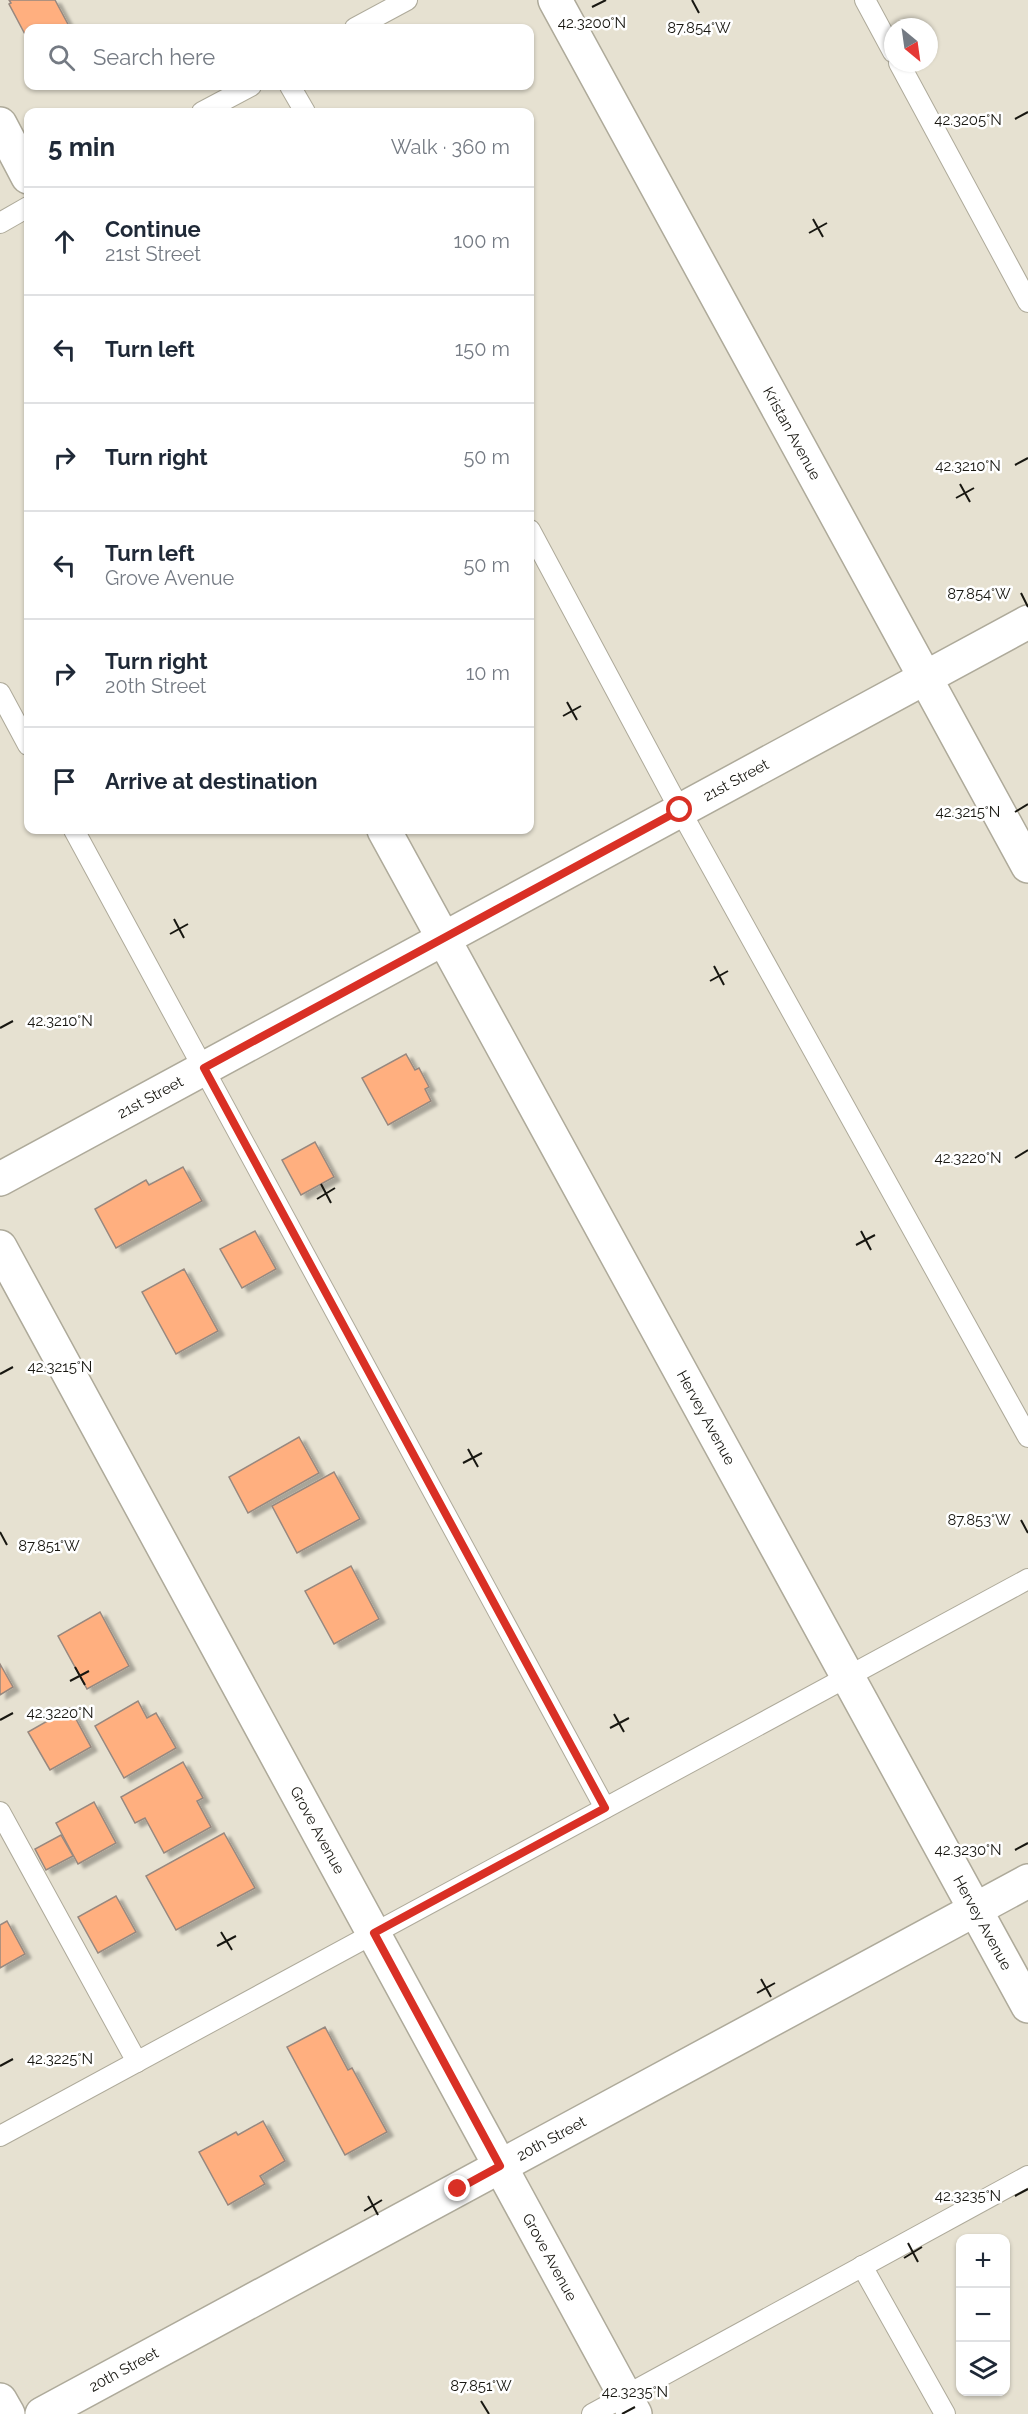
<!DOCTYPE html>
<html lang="en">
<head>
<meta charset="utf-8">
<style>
	body { margin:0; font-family:Raleway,sans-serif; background:#f6f6f7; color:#1f2937 }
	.controls { position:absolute; right:18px; bottom:18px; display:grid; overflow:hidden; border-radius:12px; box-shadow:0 2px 4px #0004 }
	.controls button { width:54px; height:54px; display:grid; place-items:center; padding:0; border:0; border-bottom:2px solid #e0e1e3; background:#fff; color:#1f2937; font:30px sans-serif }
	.compass { position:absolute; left:884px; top:18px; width:54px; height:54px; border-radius:50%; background:#fff; box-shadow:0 2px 4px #0004; rotate:151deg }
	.stop { position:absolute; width:18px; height:18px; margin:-14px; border:4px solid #d93025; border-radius:50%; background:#fff }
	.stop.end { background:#d93025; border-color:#fff; box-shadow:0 2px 6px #0008 }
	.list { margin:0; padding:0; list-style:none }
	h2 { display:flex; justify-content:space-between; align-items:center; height:78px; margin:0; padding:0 24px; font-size:26px }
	h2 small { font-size:20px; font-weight:400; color:#747a83 }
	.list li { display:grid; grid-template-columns:39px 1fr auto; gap:18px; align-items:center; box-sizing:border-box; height:108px; padding:0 24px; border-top:2px solid #e0e1e3 }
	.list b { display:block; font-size:22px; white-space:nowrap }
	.list p { margin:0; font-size:20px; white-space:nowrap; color:#747a83 }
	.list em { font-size:20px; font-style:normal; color:#747a83 }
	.icon { flex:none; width:33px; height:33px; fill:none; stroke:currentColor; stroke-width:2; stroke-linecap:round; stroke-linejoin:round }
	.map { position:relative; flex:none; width:1028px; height:2414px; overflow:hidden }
	.search { position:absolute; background:#fff; box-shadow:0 2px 4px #0004; left:24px; top:24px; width:510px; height:66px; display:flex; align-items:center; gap:15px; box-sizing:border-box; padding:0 21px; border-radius:12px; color:#747a83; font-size:22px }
	.panel { position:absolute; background:#fff; box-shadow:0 2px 4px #0004; left:24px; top:108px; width:510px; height:726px; border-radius:12px }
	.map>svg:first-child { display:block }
</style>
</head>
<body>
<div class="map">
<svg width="1028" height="2414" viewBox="0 0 1028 2414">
	<defs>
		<filter id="shadow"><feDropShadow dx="6" dy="4" stdDeviation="1.5" flood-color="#0004"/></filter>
	</defs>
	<rect width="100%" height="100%" fill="#e6e1d1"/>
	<!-- building -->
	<g fill="#ffaf7f" stroke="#97887f" stroke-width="1.5" filter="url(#shadow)">
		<polygon points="9,0 55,0 70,28 28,28 28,40 9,4 11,3"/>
		<polygon points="406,1054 415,1070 419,1068 429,1087 425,1089 431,1101 388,1125 362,1078"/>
		<polygon points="315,1142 334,1177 301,1195 282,1160"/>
		<polygon points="183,1167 202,1201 116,1248 95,1209 146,1180 149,1185"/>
		<polygon points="255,1231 276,1269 242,1288 220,1249"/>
		<polygon points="184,1269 218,1331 176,1354 142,1292"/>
		<polygon points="299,1437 319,1473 248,1513 229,1477"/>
		<polygon points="334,1472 360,1519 297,1553 272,1506"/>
		<polygon points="351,1566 379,1619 334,1644 305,1591"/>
		<polygon points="100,1612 129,1666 87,1689 58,1636"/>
		<polygon points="0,1664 13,1687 0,1695"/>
		<polygon points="138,1701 147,1718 156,1713 176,1748 124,1778 95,1726"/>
		<polygon points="70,1708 91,1747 50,1770 28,1732"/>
		<polygon points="183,1762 203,1798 197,1801 211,1827 164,1853 145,1818 135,1823 121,1797"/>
		<polygon points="94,1802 116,1843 78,1864 56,1823"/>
		<polygon points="224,1833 255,1888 176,1930 146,1876"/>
		<polygon points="61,1835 73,1856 46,1870 35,1849"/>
		<polygon points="116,1896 136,1932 98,1953 78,1917"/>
		<polygon points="7,1921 25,1954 0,1968 0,1925"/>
		<polygon points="325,2027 348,2070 352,2068 387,2132 345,2155 287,2047"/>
		<polygon points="263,2121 285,2161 260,2176 265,2184 228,2205 199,2152 236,2132 238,2135"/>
	</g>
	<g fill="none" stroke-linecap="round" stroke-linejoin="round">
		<!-- service casing -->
		<g stroke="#aeaa9a" stroke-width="22">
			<g id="service">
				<polyline points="865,0 893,52"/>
				<polyline points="355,28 407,0"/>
				<polyline points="899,63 1028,302"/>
				<polyline points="290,86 305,112"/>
				<polyline points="202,112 251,86"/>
				<polyline points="0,223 28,207"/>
				<polyline points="530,530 680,810 1028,1437"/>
				<polyline points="0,693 28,745"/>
				<polyline points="74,830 605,1808"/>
				<polyline points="0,1812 137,2062"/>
				<polyline points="0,2136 1028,1579"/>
				<polyline points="862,2266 945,2414"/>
				<polyline points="592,2414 1028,2176"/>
			</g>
		</g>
		<!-- minor casing -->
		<g stroke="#aeaa9a" stroke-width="36">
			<g id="minor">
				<path id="s1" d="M555,0L1028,866"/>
				<polyline points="0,124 28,177"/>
				<path id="s2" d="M384,830L1028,2006"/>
				<path id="s3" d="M0,1179L1028,622"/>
				<path id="s4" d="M0,1247L635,2414"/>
				<polyline points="0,2400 8,2414"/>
				<path id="s5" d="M42,2414L1028,1881"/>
			</g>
		</g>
		<!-- service -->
		<use href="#service" stroke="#fff" stroke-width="20"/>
		<!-- minor -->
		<use href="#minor" stroke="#fff" stroke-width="33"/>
	</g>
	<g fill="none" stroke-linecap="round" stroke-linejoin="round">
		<!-- route -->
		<polyline stroke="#d93025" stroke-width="8" points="458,2189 500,2166 374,1933 605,1808 204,1068 680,810"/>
	</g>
	<!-- ticks -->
	<path fill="none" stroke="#181711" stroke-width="2" d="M692,0L699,13M592,7L606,0M1015,119L1028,112M813,219L823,237M809,233L827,223M1015,465L1028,458M960,484L970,502M956,498L974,488M1021,593L1028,607M567,702L577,720M563,716L581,706M1015,812L1028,804M174,919L184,938M170,934L188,924M714,966L724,985M710,981L728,971M0,1028L13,1021M1015,1158L1028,1150M321,1184L331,1203M317,1199L335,1188M861,1231L871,1250M856,1245L875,1235M0,1374L13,1367M468,1449L478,1467M463,1463L482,1453M1021,1520L1028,1533M0,1532L7,1545M75,1667L85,1685M70,1681L89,1671M614,1714L624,1732M0,1720L13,1713M610,1728L629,1718M1015,1850L1028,1843M221,1932L232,1950M217,1946L236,1936M761,1979L771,1997M757,1993L775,1983M0,2066L13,2059M368,2196L378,2215M1015,2196L1028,2189M364,2211L382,2200M908,2243L918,2262M904,2258L922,2247M481,2401L489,2414M622,2414L635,2407"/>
	<g text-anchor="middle" stroke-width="5" stroke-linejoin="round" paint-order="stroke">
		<!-- street labels -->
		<g font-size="15" fill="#181711" stroke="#fff">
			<text dy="5" stroke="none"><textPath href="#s1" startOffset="494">Kristan Avenue</textPath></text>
			<text dy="5" stroke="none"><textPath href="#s3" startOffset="837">21st Street</textPath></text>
			<text dy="5" stroke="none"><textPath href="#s3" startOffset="171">21st Street</textPath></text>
			<text dy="5" stroke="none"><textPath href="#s2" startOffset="670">Hervey Avenue</textPath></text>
			<text dy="5" stroke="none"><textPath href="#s4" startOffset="664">Grove Avenue</textPath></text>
			<text dy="5" stroke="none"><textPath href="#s2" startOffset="1246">Hervey Avenue</textPath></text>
			<text dy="5" stroke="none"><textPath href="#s5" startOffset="579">20th Street</textPath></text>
			<text dy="5" stroke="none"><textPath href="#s4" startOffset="1150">Grove Avenue</textPath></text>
			<text dy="5" stroke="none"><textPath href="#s5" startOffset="93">20th Street</textPath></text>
		</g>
	</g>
	<g font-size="15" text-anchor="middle" fill="#181711" stroke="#fff" stroke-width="5" stroke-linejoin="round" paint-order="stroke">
		<text x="592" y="28">42.3200°N</text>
		<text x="699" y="33">87.854°W</text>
		<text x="968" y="125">42.3205°N</text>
		<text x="968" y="471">42.3210°N</text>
		<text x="979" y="599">87.854°W</text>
		<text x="968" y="817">42.3215°N</text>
		<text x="60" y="1026">42.3210°N</text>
		<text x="968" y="1163">42.3220°N</text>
		<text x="60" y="1372">42.3215°N</text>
		<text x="979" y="1525">87.853°W</text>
		<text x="49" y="1551">87.851°W</text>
		<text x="60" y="1718">42.3220°N</text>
		<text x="968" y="1855">42.3230°N</text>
		<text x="60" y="2064">42.3225°N</text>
		<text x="968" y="2201">42.3235°N</text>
		<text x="481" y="2391">87.851°W</text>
		<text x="635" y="2397">42.3235°N</text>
	</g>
</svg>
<div class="controls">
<button>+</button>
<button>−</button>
<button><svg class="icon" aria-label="layers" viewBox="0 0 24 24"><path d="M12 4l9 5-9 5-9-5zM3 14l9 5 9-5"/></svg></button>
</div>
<svg class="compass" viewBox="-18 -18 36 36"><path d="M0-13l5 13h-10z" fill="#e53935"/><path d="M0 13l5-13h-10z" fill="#747a83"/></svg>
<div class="stop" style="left:680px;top:810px"></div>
<div class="stop end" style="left:458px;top:2189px"></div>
<div class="search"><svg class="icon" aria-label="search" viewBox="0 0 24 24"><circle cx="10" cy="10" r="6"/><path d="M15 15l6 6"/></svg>Search here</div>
<section class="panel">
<h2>5 min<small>Walk · 360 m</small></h2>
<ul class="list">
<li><svg class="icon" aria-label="ahead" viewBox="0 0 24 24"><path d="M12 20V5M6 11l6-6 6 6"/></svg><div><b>Continue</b><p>21st Street</p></div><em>100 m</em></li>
<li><svg class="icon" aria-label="left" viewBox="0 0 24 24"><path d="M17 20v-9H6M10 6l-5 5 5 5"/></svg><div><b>Turn left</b></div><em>150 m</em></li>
<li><svg class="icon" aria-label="right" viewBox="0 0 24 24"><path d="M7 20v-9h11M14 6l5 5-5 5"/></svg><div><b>Turn right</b></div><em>50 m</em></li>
<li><svg class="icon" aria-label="left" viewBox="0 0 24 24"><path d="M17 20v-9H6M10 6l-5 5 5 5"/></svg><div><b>Turn left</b><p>Grove Avenue</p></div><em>50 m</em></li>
<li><svg class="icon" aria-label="right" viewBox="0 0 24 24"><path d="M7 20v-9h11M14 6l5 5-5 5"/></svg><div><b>Turn right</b><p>20th Street</p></div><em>10 m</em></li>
<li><svg class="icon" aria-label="arrive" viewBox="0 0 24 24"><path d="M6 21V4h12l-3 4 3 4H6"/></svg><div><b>Arrive at destination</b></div></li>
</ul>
</section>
</div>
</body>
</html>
